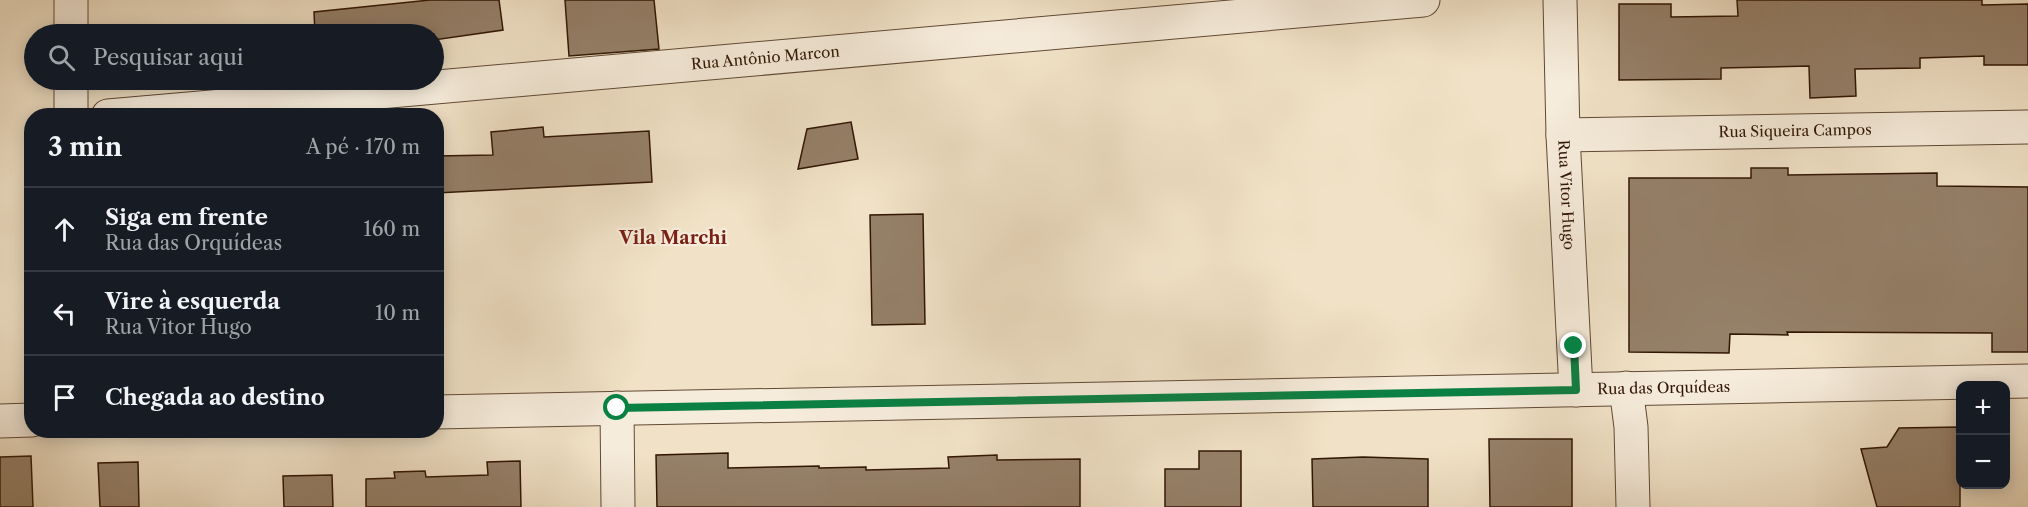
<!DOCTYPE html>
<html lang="pt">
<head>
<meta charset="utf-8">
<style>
	body { margin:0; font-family:"Libre Caslon Text",serif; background:#20242c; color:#f1f3f6 }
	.controls { position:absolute; right:18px; bottom:18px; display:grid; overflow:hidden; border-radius:12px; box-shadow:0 3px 15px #0003 }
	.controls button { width:54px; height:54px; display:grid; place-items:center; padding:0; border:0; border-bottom:2px solid #363941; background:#171b24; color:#f1f3f6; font:30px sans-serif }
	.stop { position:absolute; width:18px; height:18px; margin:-14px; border:4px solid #0b8043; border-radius:50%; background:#fff }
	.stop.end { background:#0b8043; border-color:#fff; box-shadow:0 2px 6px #0008 }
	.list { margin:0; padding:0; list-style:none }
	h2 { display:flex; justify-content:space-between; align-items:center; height:78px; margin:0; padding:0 24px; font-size:26px }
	h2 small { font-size:20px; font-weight:400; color:#9ea1a6 }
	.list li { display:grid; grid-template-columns:39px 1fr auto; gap:18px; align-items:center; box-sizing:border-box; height:84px; padding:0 24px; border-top:2px solid #363941 }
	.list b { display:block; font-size:22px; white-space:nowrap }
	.list p { margin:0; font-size:20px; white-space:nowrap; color:#9ea1a6 }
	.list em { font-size:20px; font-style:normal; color:#9ea1a6 }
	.icon { flex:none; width:33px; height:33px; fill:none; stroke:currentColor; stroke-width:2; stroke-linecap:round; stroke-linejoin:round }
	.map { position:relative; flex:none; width:2028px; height:507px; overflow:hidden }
	.search { position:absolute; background:#171b24; box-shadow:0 3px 15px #0003; left:24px; top:24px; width:420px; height:66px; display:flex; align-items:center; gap:15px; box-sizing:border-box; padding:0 21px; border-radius:33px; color:#9ea1a6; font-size:22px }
	.panel { position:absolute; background:#171b24; box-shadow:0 3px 15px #0003; left:24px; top:108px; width:420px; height:330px; border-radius:24px }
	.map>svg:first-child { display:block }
</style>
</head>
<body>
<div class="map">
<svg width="2028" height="507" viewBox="0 0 2028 507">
	<rect width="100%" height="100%" fill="#f1e2c7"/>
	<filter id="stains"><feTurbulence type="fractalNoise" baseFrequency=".00333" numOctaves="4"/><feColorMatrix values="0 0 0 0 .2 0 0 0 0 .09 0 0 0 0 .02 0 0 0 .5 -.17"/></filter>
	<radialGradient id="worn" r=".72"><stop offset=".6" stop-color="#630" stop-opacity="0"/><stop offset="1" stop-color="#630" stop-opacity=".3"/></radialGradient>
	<!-- building -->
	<g fill="#958069" stroke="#311604" stroke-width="1.5">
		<polygon points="430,0 499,0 503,30 434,40 434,34 315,34 314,12"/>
		<polygon points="565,0 654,0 659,49 569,56"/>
		<polygon points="1737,0 1982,0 1982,5 2028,4 2028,65 1984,65 1984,56 1920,58 1920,68 1855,69 1856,96 1810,98 1809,66 1721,68 1721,79 1619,80 1619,4 1671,4 1671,17 1738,16"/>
		<polygon points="851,122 858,159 798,169 807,129"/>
		<polygon points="543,127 544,137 649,131 652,182 436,193 436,156 493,155 491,132"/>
		<polygon points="1751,168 1788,168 1788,175 1937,173 1937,186 2028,187 2028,352 1992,352 1992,333 1787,332 1788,335 1730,334 1729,353 1629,352 1629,178 1751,178"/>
		<polygon points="923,214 925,324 872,325 870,215"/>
		<polygon points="1960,427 1960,507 1877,507 1861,449 1887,447 1899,428"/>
		<polygon points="1489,439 1572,439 1572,507 1490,507"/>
		<polygon points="1199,451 1241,451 1241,507 1165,507 1165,469 1199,469"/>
		<polygon points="728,453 728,468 819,466 819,468 866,467 866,470 949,468 948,457 997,455 997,460 1080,459 1080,507 657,507 656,455"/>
		<polygon points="31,456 33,507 0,507 0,457"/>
		<polygon points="1363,457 1428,459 1428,507 1313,507 1312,459"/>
		<polygon points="520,461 521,507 366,507 366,479 395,478 394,472 425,471 426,477 488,475 487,462"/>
		<polygon points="138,462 139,507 100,507 98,463"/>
		<polygon points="332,475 333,507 284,507 283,476"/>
	</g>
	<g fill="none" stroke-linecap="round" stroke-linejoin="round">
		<!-- minor casing -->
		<g stroke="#614935" stroke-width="35">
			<g id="minor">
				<polyline points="71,0 71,34"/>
				<path id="s1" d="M1560,0L1563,135L1576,390"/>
				<polyline points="71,80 71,116"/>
				<path id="s2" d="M108,116L1423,0"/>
				<path id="s3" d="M1563,135L2028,127"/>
				<polyline points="1626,388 1631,427 1633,507"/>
				<polyline points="617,408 618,507"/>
				<path id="s4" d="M436,412L2028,381"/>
				<polyline points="0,421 32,420"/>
			</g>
		</g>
		<!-- minor -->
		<use href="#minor" stroke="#f6ecdb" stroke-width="33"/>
	</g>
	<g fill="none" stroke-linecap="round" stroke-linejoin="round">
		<!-- route -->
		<polyline stroke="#0b8043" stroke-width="8" points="617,408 1576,390 1574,346"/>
	</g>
	<g text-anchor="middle" stroke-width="4.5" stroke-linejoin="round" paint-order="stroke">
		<!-- street labels -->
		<g font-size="15" fill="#311604" stroke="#f6ecdb">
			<text dy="5" stroke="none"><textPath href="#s2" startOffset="660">Rua Antônio Marcon</textPath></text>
			<text dy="5" stroke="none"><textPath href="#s3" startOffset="232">Rua Siqueira Campos</textPath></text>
			<text dy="5" stroke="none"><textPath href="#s1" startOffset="195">Rua Vitor Hugo</textPath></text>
			<text dy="5" stroke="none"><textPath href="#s4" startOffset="1228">Rua das Orquídeas</textPath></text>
		</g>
		<!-- quarter labels -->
		<g font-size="18" font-weight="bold" fill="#7a1f14" stroke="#f6ecdb">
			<text x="673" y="244">Vila Marchi</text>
		</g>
	</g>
	<rect width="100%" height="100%" filter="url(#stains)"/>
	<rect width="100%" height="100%" fill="url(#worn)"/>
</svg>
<div class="controls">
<button>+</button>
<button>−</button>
</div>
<div class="stop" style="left:617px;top:408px"></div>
<div class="stop end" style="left:1574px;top:346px"></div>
<div class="search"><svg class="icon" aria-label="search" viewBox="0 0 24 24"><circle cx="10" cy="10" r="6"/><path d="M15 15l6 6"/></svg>Pesquisar aqui</div>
<section class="panel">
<h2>3 min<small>A pé · 170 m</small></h2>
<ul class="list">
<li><svg class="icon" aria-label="ahead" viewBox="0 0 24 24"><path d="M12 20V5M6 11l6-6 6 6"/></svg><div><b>Siga em frente</b><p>Rua das Orquídeas</p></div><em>160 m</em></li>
<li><svg class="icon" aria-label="left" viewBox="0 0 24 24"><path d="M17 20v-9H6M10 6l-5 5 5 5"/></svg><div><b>Vire à esquerda</b><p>Rua Vitor Hugo</p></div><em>10 m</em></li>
<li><svg class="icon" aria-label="arrive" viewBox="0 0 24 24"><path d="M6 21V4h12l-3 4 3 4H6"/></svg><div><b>Chegada ao destino</b></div></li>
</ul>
</section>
</div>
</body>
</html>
